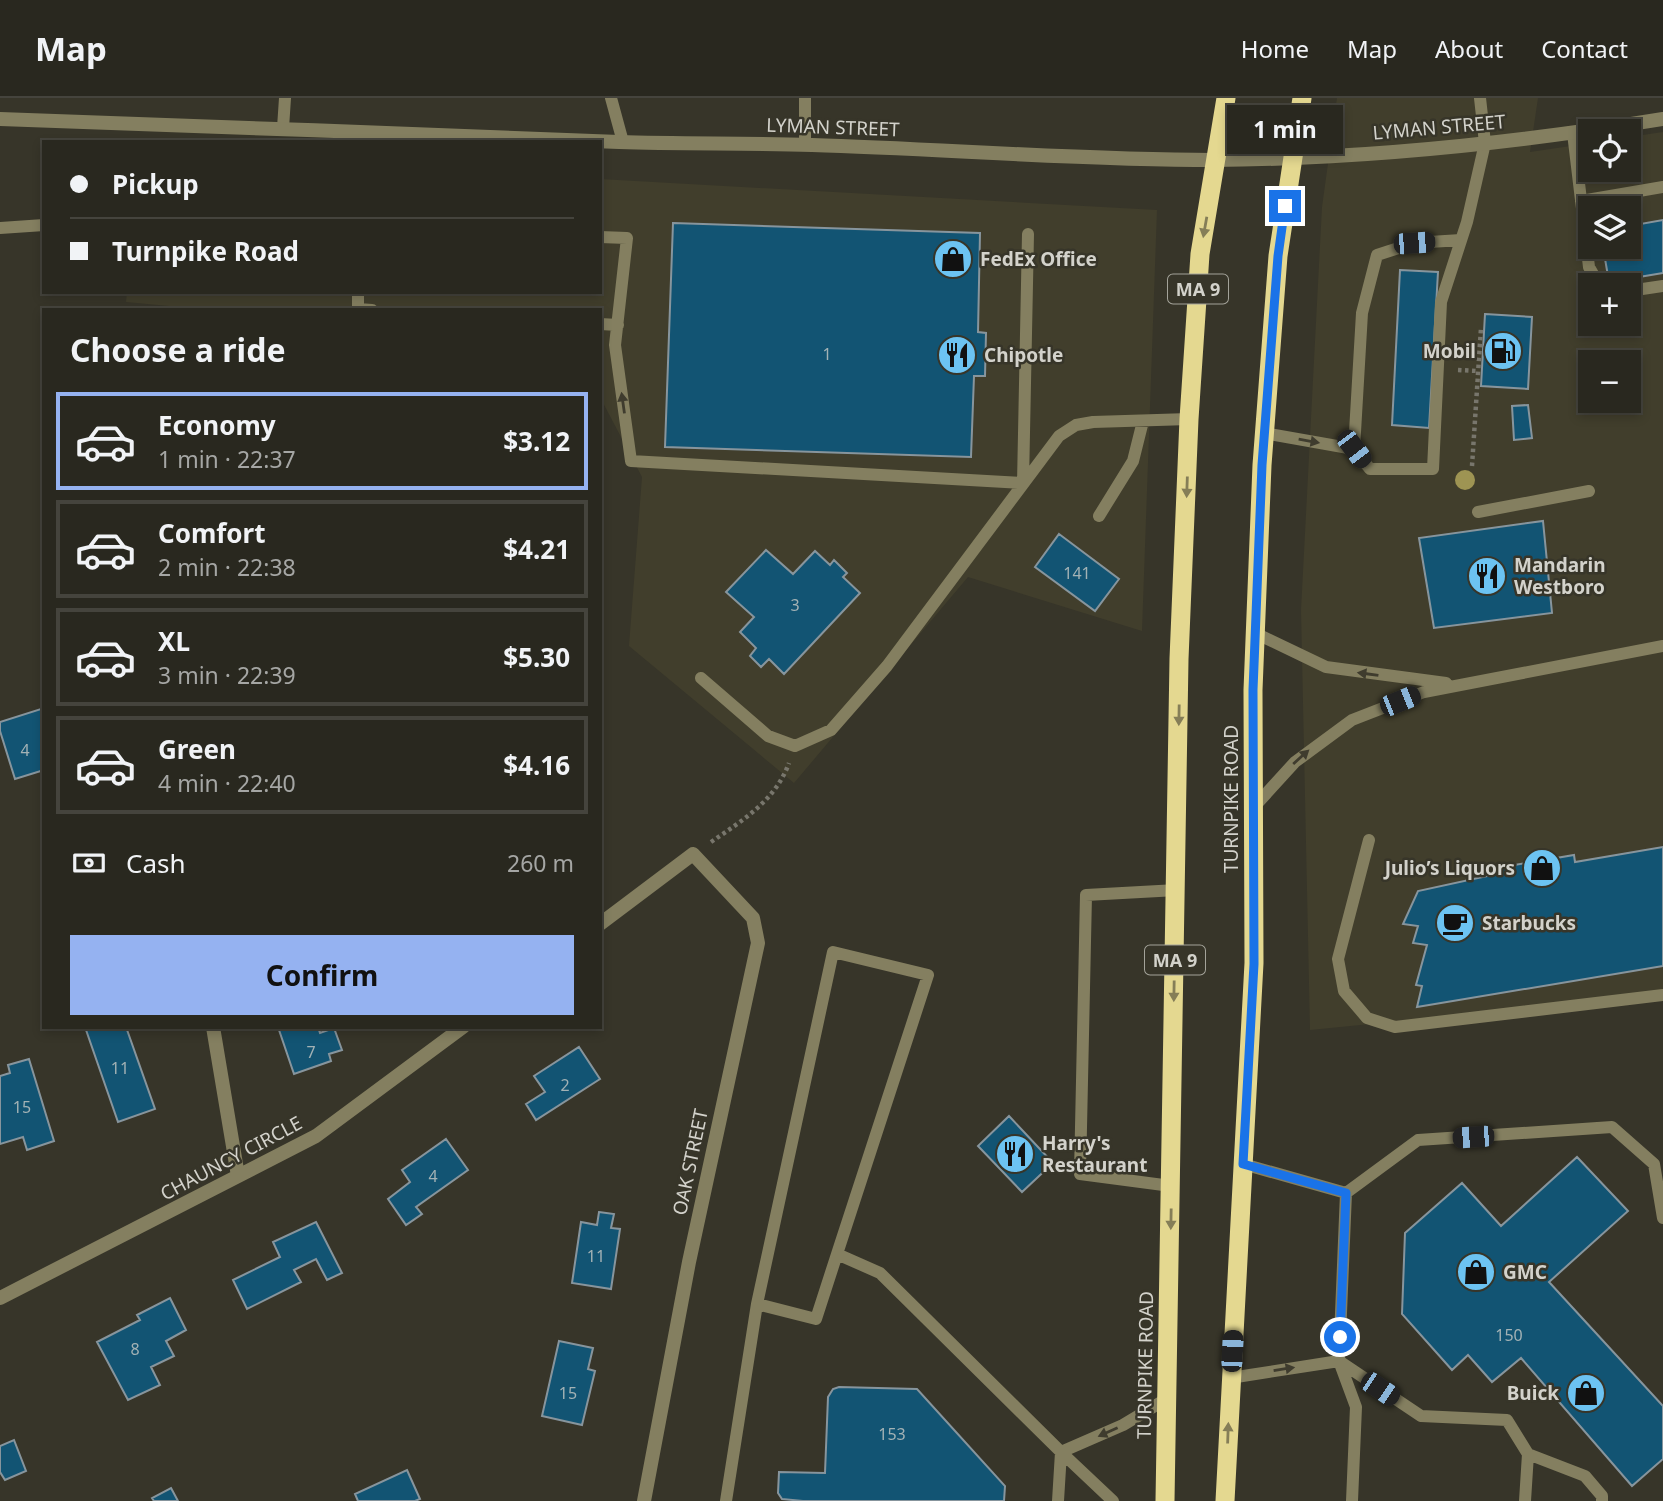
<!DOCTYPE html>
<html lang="en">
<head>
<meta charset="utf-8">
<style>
  :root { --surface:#29281f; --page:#313028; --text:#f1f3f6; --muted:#a5a6a4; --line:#45443d; --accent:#95b2f1 }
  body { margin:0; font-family:"Noto Sans",sans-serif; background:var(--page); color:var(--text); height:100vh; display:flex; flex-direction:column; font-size:26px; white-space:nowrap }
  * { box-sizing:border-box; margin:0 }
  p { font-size:23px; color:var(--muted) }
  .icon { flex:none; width:38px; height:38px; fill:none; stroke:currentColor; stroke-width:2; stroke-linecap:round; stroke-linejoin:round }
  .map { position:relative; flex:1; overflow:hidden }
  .drawer { position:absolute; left:42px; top:210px; width:560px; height:721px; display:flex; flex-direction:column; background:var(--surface); border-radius:0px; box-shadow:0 4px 10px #0003,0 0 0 2px var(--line) }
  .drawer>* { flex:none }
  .top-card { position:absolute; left:42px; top:42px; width:560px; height:154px; border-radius:0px; box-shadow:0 4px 10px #0003,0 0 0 2px var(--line); display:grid; align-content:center; height:154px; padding:0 28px; background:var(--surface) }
  .controls { position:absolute; left:1578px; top:21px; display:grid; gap:14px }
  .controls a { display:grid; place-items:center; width:63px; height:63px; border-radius:0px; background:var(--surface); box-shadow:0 4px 10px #0003,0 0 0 2px var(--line); font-size:35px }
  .end { position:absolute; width:32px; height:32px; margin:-16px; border:9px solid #1a73e8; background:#fff; box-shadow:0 0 0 4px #fff }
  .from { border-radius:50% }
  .bubble { position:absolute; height:49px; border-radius:0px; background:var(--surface); box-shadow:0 4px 10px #0003,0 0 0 2px var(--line); font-size:23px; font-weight:700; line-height:49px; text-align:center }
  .car { position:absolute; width:21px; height:42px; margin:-21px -10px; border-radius:9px; box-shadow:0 0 5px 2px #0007; background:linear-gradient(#222 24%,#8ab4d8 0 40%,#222 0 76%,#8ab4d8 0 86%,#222 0) }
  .top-card b { display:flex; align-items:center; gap:24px; height:66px; font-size:26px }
  .top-card b+b { border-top:2px solid var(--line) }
  .top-card i { width:18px; height:18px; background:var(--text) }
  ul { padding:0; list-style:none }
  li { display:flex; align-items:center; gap:21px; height:98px; margin:0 14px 10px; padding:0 14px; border:4px solid var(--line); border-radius:0px }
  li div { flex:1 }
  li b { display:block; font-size:26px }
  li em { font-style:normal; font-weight:700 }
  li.active { border-color:var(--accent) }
  li>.icon { width:63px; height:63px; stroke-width:1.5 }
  h2 { padding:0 28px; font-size:32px; line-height:84px }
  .pay { display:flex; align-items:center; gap:18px; height:77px; padding:0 28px; font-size:26px }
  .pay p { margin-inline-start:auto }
  .button { display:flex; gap:14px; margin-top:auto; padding:14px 28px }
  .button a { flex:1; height:80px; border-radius:0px; background:var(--accent); color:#111; font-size:28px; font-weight:700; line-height:80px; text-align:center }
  header { display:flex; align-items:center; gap:42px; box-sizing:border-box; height:98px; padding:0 35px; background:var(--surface); border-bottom:2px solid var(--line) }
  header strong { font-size:33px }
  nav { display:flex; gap:38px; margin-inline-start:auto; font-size:24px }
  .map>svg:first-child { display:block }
  .built { fill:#413e2c; fill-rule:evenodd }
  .building { fill:#125473; stroke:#87959d; stroke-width:2 }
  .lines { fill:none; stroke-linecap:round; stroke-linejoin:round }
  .path { stroke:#78766c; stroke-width:4.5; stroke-dasharray:3.5 3.5; stroke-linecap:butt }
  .service { stroke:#847f60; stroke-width:12 }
  .minor { stroke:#847f60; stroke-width:14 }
  .tertiary { stroke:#847f60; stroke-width:14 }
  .trunk { stroke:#e4d890; stroke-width:19 }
  .tree { fill:#9e9453 }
  .oneway { fill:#857e57 }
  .oneway2 { fill:#3f3c2e }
  .route { stroke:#1a73e8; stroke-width:9 }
  .labels { text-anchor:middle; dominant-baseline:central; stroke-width:5; stroke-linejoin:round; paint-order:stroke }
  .number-label { font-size:16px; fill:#a3b2b5 }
  .shield { fill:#373529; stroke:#a4a39a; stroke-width:2 }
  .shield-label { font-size:18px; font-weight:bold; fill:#d3d2cb }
  .street-label { font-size:19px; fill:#d3d2cb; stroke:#373529 }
  .poi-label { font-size:19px; font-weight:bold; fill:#d3d2cb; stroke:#373529; text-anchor:start }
</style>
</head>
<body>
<header>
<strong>Map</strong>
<nav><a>Home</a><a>Map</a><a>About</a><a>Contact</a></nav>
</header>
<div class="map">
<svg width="1663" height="1403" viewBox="0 0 1663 1403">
  <rect width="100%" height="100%" fill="#373529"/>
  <!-- built -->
  <path class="built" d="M1337 0H1538L1530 54 1591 45V72H1629V39L1663 34V897L1310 932 1301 512 1322 109ZM1591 110H1629V149H1591ZM1591 187H1629V226H1591ZM1591 264H1629V303H1591Z
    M600 81 1157 112 1142 533 968 479 794 685 629 548 642 379 600 299V212H212L126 204 127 194H600Z"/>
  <!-- building -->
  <path class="building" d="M1663 122V175L1609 184 1603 149H1629V128Z
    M673 125 980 135 978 234 986 235 985 278H974L971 359 665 349Z
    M1400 172 1438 174 1429 330 1392 327Z
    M1485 216 1532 219 1528 291 1481 288Z
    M1528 307 1532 340 1514 342 1512 308Z
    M1543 423 1552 515 1434 530 1419 440Z
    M1059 436 1119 481 1095 513 1035 469Z
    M766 452 793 476 815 453 830 467 834 462 847 475 843 479 860 495 784 576 769 561 761 569 750 558 756 550 740 534 754 519 726 494Z
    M44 610V672L15 681 0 633V624Z
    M1663 749V868L1417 909 1422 888 1416 887 1427 847 1413 845 1418 828 1403 826 1418 793 1492 777 1491 771 1574 757 1575 764Z
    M85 929H126L155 1011 118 1024Z
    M278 929H318L320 935 334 930 342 952 329 956 331 963 294 976Z
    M579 949 600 981 536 1022 526 1006 545 994 534 978Z
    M29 961 54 1043 27 1052 23 1039 0 1046V978L10 975 8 967Z
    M1009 1018 1053 1065 1022 1094 978 1048Z
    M446 1041 468 1072 416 1109 422 1116 406 1127 388 1101 410 1084 402 1072Z
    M1577 1059 1628 1113 1549 1184 1663 1308V1361L1632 1388 1521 1260 1492 1284 1468 1257 1452 1272 1402 1216 1405 1135 1462 1085 1501 1128Z
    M599 1114 614 1116 611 1130 620 1131 611 1191 572 1185 581 1124 597 1127Z
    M316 1124 342 1175 327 1182 316 1161 294 1172 301 1184 247 1211 233 1182 280 1159 273 1144Z
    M170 1200 186 1232 166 1243 174 1258 151 1269 160 1287 128 1302 97 1244 140 1222 137 1217Z
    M559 1243 593 1250 588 1271 595 1273 582 1327 542 1318Z
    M839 1289 917 1291 1005 1388 1004 1403H803L782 1401 778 1395 779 1374 825 1375 828 1299 833 1291Z
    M14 1342 26 1373 5 1382 0 1374V1348Z
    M407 1372 420 1401 415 1403H358L355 1396Z
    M171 1390 178 1403H154L152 1400Z"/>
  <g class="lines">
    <!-- path -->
    <path class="path" d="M1458 272 1478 273
      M1472 368 1481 230
      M711 744C743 722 775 703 789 665"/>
    <!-- service -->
    <path class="service" d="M611 0 623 44
      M283 30 285 0
      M1573 35 1589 169 1599 187
      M805 46V0
      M1581 103 1663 89
      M0 130 44 127
      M600 139 627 140 615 247 631 363 1023 385 1028 136
      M1461 142 1414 145 1377 157 1362 215 1354 351 1370 371H1433L1441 204 1467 124 1485 45 1480 0
      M1629 193 1663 188
      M358 194V211L372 212
      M600 226 618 227
      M1264 335 1354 351
      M1478 414 1589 393
      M1099 418 1133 363 1143 323
      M1257 536 1326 569 1446 585
      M701 580 768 638 795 648 831 632 887 568 1059 338 1076 327 1093 324 1189 321
      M1254 709 1295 664 1352 622 1424 594 1663 548
      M1369 742 1338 861 1344 893 1367 920 1395 929 1663 897
      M1243 1066 1346 1095
      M1171 1088 1080 1076 1086 797 1177 792
      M1346 1095 1418 1042 1612 1029 1654 1066 1663 1120
      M1346 1095 1339 1263 1356 1309 1352 1403
      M757 1206 816 1221 837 1156
      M1230 1280 1339 1263 1421 1318 1507 1322 1528 1356 1525 1403
      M1528 1356 1585 1378 1602 1398V1403
      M726 1403 757 1206 833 854 928 877 837 1156 880 1175 1061 1354 1058 1403
      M1113 1403 1061 1354 1123 1327 1168 1300"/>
    <!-- minor -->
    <path class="minor" d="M600 826 693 756 753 820 758 845 689 1164 644 1403
      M213 929 238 1078
      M0 1200 316 1038 463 929"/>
    <!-- tertiary -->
    <path class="tertiary" d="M0 21C206 27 413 37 619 44 683 46 747 45 812 47 945 51 1079 62 1213 62 1362 61 1516 45 1663 21"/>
    <!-- trunk -->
    <path class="trunk" d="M1165 1403 1179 561 1189 321 1200 156 1226 0
      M1225 1403 1254 865 1253 592 1262 367 1278 158 1302 0"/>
  </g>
  <!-- trees -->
  <circle class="tree" cx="1465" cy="382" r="10"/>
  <!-- one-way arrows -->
  <defs><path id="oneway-solid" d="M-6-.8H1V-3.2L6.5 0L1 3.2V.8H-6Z" transform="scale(1.75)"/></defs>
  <g class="oneway">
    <use href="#oneway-solid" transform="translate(1205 129) rotate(100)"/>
    <use href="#oneway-solid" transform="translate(1187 389) rotate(92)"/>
    <use href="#oneway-solid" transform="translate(1179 617) rotate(91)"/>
    <use href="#oneway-solid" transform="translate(1174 893) rotate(91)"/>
    <use href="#oneway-solid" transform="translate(1171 1121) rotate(91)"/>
    <use href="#oneway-solid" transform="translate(1228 1335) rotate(-88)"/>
  </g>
  <g class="oneway2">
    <use href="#oneway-solid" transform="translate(623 305) rotate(-98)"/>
    <use href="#oneway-solid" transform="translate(1309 343) rotate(10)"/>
    <use href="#oneway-solid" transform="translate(1368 576) rotate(-172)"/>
    <use href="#oneway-solid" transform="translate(1301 659) rotate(-42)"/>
    <use href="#oneway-solid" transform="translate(1284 1271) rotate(-9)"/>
    <use href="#oneway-solid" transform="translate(1108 1334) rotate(156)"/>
  </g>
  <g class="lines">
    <!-- route -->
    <path class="route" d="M1285 108 1278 158 1262 367 1253 592 1254 866 1243 1066 1346 1095 1340 1239"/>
  </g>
  <!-- icons -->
  <defs>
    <symbol id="shop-disc" viewBox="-11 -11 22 22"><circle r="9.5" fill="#6cc3f2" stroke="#373529"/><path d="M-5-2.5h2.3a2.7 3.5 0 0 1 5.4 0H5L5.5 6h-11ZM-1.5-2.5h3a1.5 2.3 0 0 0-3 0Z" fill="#111"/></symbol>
    <symbol id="fuel-disc" viewBox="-11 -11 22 22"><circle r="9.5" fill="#6cc3f2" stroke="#373529"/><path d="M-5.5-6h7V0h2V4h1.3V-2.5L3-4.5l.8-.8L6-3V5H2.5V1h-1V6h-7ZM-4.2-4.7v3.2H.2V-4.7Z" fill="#111"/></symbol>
    <symbol id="restaurant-disc" viewBox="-11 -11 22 22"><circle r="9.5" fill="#6cc3f2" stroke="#373529"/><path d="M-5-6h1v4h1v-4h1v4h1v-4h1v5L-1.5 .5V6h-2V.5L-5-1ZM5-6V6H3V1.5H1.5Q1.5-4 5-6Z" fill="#111"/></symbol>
    <symbol id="cafe-disc" viewBox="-11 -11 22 22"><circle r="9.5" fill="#6cc3f2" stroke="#373529"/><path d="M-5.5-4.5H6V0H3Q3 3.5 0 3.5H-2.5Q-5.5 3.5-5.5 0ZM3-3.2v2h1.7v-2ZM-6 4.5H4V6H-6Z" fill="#111"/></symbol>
  </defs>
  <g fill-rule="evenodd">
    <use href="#shop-disc" x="931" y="139" width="44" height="44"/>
    <use href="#fuel-disc" x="1481" y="231" width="44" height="44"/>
    <use href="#restaurant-disc" x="935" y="235" width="44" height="44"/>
    <use href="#restaurant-disc" x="1465" y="456" width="44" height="44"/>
    <use href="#shop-disc" x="1520" y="748" width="44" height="44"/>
    <use href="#cafe-disc" x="1433" y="803" width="44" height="44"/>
    <use href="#restaurant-disc" x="993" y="1034" width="44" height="44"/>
    <use href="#shop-disc" x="1454" y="1152" width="44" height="44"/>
    <use href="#shop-disc" x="1564" y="1273" width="44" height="44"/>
  </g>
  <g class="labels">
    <!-- number labels -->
    <g class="number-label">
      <text x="827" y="256">1</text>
      <text x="1077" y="475">141</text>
      <text x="795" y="507">3</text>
      <text x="25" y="652">4</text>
      <text x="311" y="954">7</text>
      <text x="120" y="970">11</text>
      <text x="565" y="987">2</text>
      <text x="22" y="1009">15</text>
      <text x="433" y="1078">4</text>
      <text x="596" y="1158">11</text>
      <text x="1509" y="1237">150</text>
      <text x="135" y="1251">8</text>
      <text x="568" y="1295">15</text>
      <text x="892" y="1336">153</text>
    </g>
    <!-- shield labels -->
    <g class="shield">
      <rect x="1168" y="176.5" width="60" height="29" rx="5"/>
      <rect x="1145" y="847.5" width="60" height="29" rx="5"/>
    </g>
    <g class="shield-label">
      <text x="1198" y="191">MA 9</text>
      <text x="1175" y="862">MA 9</text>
    </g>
    <!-- street labels -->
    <g class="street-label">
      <text transform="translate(833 29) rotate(2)">LYMAN STREET</text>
      <text transform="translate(1439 29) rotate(-5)">LYMAN STREET</text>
      <text transform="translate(1231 701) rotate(-90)">TURNPIKE ROAD</text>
      <text transform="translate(231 1060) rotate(-28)">CHAUNCY CIRCLE</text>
      <text transform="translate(690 1064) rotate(-78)">OAK STREET</text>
      <text transform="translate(1145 1267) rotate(-89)">TURNPIKE ROAD</text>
    </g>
    <!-- poi labels -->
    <g class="poi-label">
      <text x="980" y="161">FedEx Office</text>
      <text x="1476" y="253" text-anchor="end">Mobil</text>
      <text x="984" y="257">Chipotle</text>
      <text x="1514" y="467">Mandarin<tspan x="1514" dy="22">Westboro</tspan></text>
      <text x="1515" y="770" text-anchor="end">Julio’s Liquors</text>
      <text x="1482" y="825">Starbucks</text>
      <text x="1042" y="1045">Harry's<tspan x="1042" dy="22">Restaurant</tspan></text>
      <text x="1503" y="1174">GMC</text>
      <text x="1559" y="1295" text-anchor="end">Buick</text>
    </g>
  </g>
</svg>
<div class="controls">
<a><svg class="icon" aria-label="locate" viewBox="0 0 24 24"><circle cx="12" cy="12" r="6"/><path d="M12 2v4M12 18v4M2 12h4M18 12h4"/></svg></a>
<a><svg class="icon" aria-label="layers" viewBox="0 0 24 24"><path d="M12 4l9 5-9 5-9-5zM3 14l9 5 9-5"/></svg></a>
<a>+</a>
<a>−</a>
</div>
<i class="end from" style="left:1340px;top:1239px"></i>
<i class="end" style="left:1285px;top:108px"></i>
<div class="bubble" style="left:1227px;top:7px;width:116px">1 min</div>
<i class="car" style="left:1414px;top:145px;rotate:86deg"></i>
<i class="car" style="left:1354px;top:351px;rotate:143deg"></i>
<i class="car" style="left:1400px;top:603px;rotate:68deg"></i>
<i class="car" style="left:1473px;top:1039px;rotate:266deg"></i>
<i class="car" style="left:1232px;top:1253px;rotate:3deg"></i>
<i class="car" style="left:1380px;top:1291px;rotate:124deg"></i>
<div class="top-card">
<b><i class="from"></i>Pickup</b>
<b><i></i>Turnpike Road</b>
</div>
<section class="drawer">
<h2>Choose a ride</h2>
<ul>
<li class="active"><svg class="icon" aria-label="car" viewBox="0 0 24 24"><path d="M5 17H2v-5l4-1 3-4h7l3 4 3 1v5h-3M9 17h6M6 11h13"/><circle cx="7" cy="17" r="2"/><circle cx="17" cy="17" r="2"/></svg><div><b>Economy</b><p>1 min · 22:37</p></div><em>$3.12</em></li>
<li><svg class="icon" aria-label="car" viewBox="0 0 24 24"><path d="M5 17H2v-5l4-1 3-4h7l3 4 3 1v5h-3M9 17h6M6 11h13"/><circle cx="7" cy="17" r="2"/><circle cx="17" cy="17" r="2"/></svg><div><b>Comfort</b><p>2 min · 22:38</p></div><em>$4.21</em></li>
<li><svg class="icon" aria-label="car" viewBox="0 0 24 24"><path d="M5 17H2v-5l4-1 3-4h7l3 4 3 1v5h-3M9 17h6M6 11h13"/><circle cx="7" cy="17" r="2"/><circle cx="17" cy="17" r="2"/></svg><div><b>XL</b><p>3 min · 22:39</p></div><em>$5.30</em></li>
<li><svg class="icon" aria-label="car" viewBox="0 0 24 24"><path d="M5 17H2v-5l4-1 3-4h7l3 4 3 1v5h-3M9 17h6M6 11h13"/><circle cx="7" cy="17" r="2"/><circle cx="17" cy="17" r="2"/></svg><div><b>Green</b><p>4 min · 22:40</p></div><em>$4.16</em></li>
</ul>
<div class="pay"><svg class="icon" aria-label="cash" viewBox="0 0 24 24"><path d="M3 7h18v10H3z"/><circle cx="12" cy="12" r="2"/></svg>Cash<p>260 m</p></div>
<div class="button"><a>Confirm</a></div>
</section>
</div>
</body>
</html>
